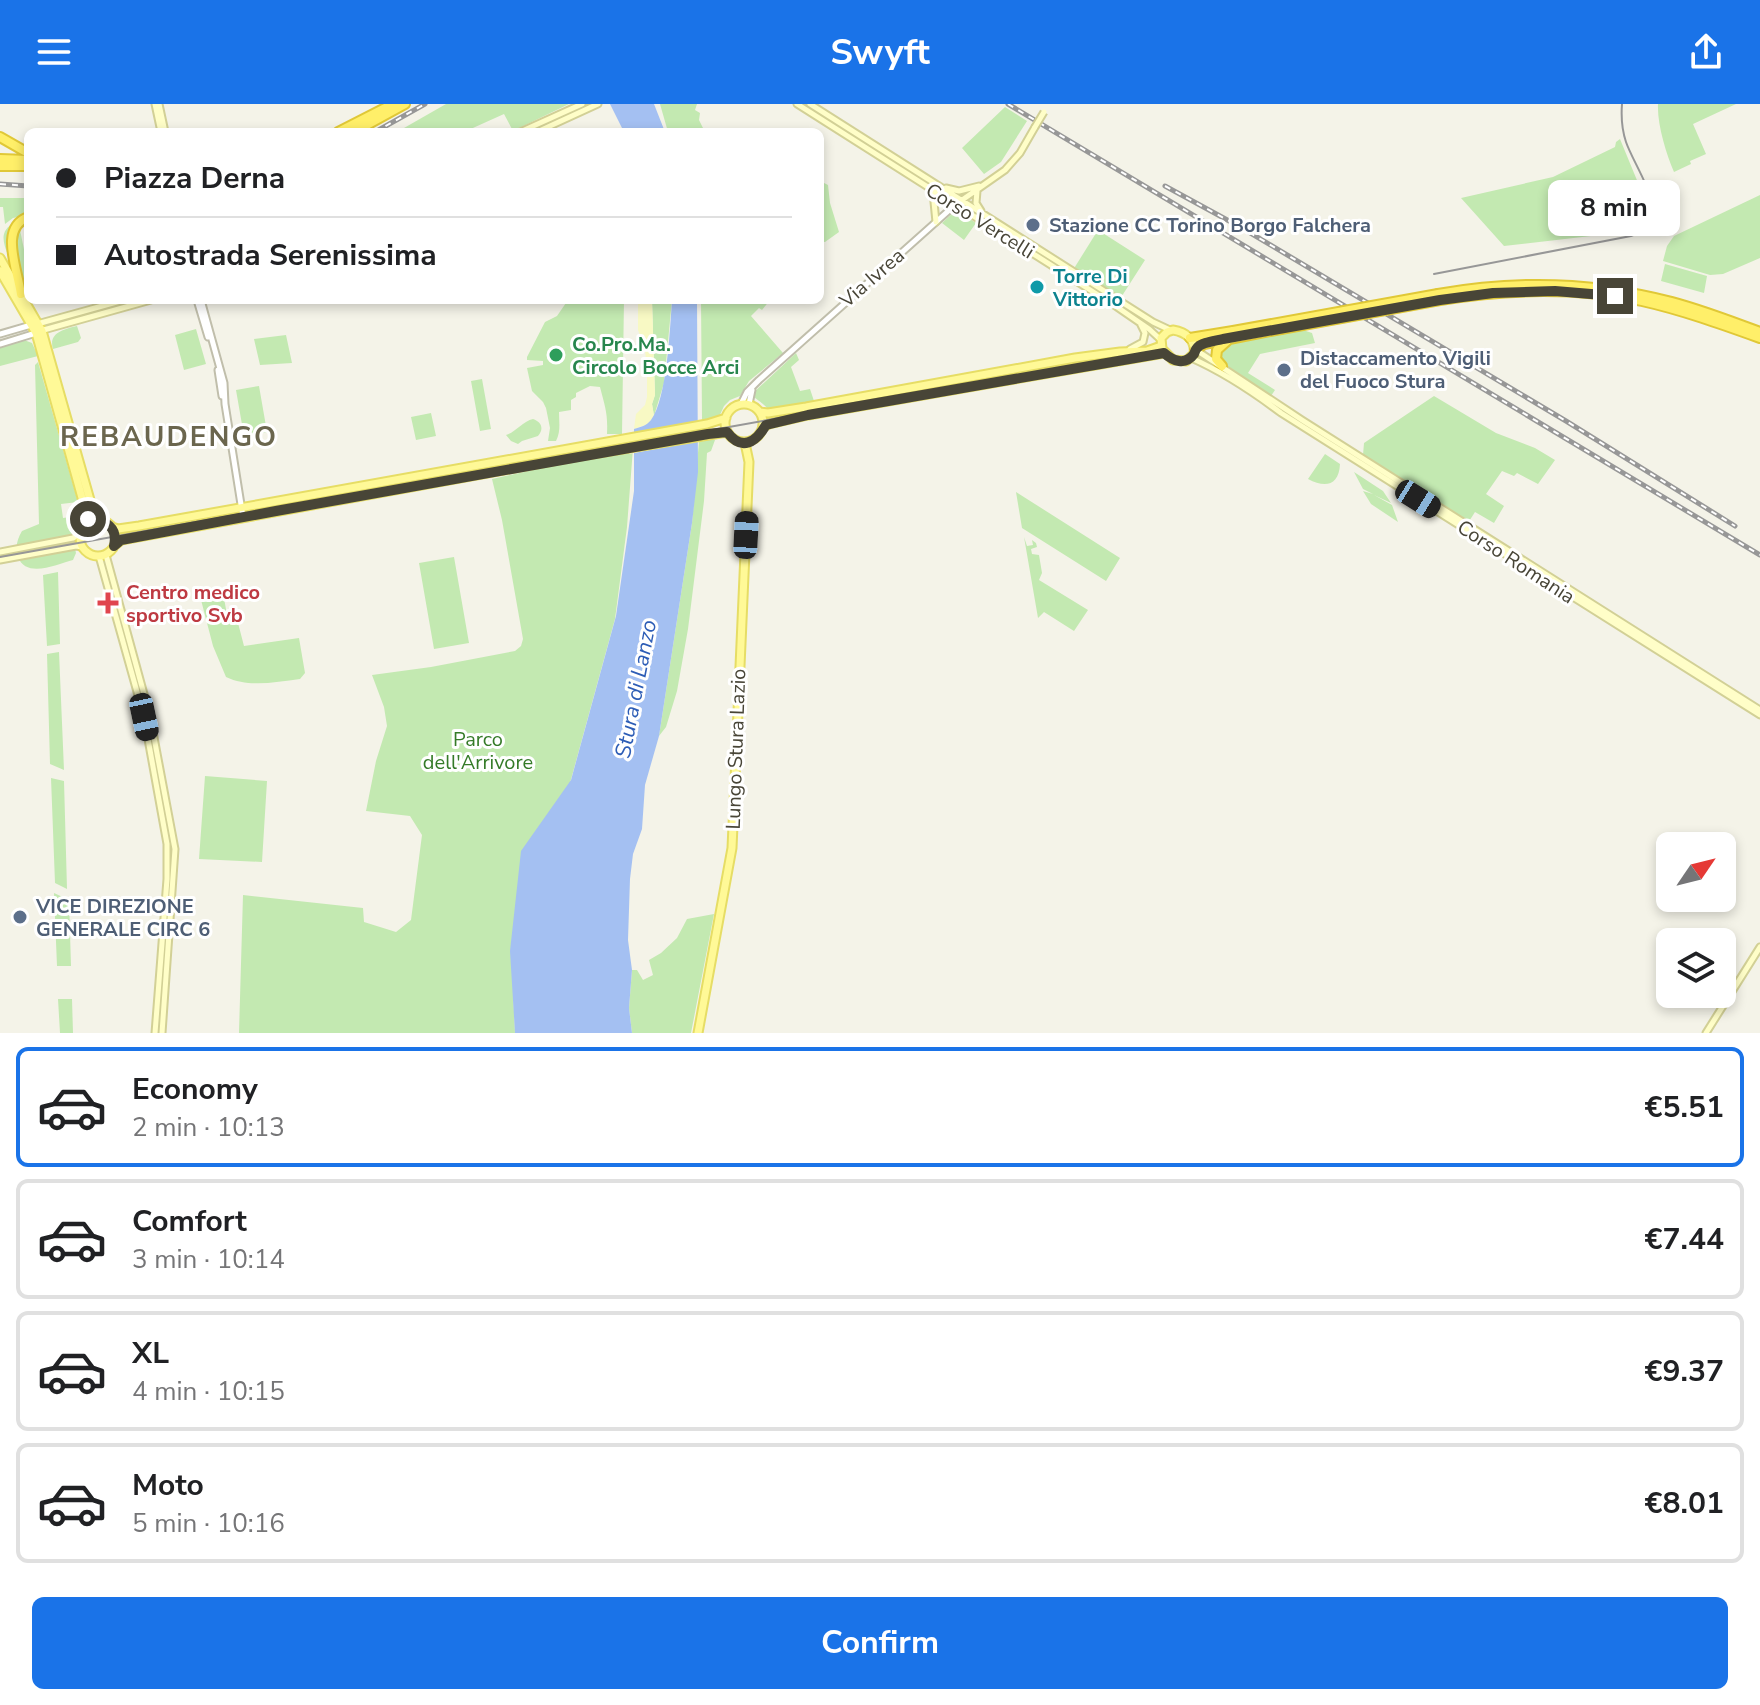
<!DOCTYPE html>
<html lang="en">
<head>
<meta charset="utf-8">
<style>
  :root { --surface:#fff; --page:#f6f6f6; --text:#202124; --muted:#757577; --line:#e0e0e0; --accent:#1a73e8 }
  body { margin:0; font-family:"Nunito Sans",sans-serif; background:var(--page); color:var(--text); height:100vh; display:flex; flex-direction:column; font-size:30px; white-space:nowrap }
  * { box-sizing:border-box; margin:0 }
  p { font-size:26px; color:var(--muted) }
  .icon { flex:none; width:44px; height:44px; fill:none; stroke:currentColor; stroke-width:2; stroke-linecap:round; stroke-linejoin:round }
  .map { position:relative; height:929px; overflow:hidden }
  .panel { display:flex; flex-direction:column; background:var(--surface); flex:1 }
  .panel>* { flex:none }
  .guide { position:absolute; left:24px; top:24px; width:800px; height:176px; border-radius:12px; box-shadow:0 4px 12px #0003; display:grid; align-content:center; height:176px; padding:0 32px; background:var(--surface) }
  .needle { width:52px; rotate:55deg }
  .buttons { position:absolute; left:1656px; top:728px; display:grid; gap:16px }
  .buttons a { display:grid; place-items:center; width:80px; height:80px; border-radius:12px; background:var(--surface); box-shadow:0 4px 12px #0003; font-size:40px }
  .end { position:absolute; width:36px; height:36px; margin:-18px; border:10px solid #484537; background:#fff; box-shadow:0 0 0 4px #fff }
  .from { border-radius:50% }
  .bubble { position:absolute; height:56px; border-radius:12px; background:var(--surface); box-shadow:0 4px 12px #0003; font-size:26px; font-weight:700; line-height:56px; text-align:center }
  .car { position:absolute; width:24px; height:48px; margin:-24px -12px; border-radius:10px; box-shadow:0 0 6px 2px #0007; background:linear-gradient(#222 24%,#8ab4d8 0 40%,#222 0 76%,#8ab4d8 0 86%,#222 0) }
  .guide b { display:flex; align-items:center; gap:28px; height:76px; font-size:30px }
  .guide b+b { border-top:2px solid var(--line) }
  .guide i { width:20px; height:20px; background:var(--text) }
  ul { padding:14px 0 0; list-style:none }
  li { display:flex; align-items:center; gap:24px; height:120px; margin:0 16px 12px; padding:0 16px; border:4px solid var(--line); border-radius:12px }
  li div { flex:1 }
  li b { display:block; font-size:30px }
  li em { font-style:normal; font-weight:700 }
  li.active { border-color:var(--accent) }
  li>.icon { width:72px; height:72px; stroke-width:1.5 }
  .primary-button { display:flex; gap:16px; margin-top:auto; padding:16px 32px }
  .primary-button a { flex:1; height:92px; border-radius:12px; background:var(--accent); color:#fff; font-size:32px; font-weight:700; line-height:92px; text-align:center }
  header { display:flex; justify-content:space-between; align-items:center; height:104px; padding:0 32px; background:var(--accent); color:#fff; font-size:36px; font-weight:700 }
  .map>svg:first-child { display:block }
  .green { fill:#c3e9b1 }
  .sand { fill:#f8f9c4 }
  .water { fill:#a4c0f2 }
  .pier { fill:#f4f3e8 }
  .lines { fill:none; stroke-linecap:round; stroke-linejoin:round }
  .tertiary-casing { stroke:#c0beab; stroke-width:9 }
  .secondary-casing { stroke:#d2d096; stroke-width:9 }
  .primary-casing { stroke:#e6dd65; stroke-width:11 }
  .motorway-casing { stroke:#e0c837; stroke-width:12 }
  .tertiary { stroke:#fff; stroke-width:5 }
  .secondary { stroke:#fffec8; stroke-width:5 }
  .primary { stroke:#fff997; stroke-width:7 }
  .motorway { stroke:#ffef69; stroke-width:8 }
  .tram { stroke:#979797; stroke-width:2 }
  .rail-casing { stroke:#979797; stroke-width:5 }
  .rail { stroke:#fff; stroke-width:2; stroke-dasharray:6; stroke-linecap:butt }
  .secondary-bridge-casing { stroke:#d2d096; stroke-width:9; stroke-linecap:butt }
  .motorway-bridge-casing { stroke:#e0c837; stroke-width:12; stroke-linecap:butt }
  .secondary-bridge { stroke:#fffec8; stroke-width:5 }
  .motorway-bridge { stroke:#ffef69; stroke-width:8 }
  .route { stroke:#484537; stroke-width:10 }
  .service-dot { fill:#5c6f8a; stroke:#fff; stroke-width:3 }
  .culture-dot { fill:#0f9aa8; stroke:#fff; stroke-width:3 }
  .leisure-dot { fill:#2e9e5b; stroke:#fff; stroke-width:3 }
  .health-dot { fill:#e0444e; stroke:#fff; stroke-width:3 }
  .labels { text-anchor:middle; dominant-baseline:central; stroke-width:6; stroke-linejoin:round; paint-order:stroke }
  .street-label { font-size:20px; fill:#484537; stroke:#fff }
  .service-label { font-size:20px; font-weight:bold; fill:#4e5e75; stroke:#fff; text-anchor:start }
  .culture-label { font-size:20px; font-weight:bold; fill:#0d838f; stroke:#fff; text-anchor:start }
  .leisure-label { font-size:20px; font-weight:bold; fill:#27864d; stroke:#fff; text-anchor:start }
  .health-label { font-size:20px; font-weight:bold; fill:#be3a42; stroke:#fff; text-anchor:start }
  .park-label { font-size:20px; fill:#357b28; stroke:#fff }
  .water-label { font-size:22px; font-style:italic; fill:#2d5db6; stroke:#fff }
  .district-label { font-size:28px; font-weight:bold; letter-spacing:2px; fill:#6b664e; stroke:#fff }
</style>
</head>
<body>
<header><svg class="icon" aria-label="menu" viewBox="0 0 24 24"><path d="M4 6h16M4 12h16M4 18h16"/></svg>Swyft<svg class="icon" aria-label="share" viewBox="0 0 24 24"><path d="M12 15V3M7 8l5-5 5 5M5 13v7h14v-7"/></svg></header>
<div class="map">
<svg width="1760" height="929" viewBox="0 0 1760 929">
  <rect width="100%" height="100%" fill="#f4f3e8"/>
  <!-- green -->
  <path class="green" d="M446 0H569L513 27 504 10 464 28H397Z
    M660 0H697L695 6 700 9 699 16 705 28H668Z
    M1658 0H1736L1693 20 1706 50 1690 57 1691 60 1674 68C1666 49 1657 20 1658 0Z
    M1005 3 1027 17 1001 58 984 70 962 44Z
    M1620 35 1648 103 1644 118 1634 127 1504 142 1461 94 1553 73 1615 43 1616 38Z
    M820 77 828 81 830 99 839 128 825 138H820Z
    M1760 91V154L1723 170 1710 171 1663 157 1667 142 1674 132Z
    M0 94H28V111L13 114 5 120 3 103H0Z
    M956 106 976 119 964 136 942 119Z
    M18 116 28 165V191C22 177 0 144 4 130 6 123 12 120 18 116Z
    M1098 126 1145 156 1120 195 1073 166Z
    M1665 160 1707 172 1704 189 1661 177Z
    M568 196H624L622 330H607C608 309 605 303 600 283L590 282 576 289V293L571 296V306L559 308C559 318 561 327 556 337H548L550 324 546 304 543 298 532 287 527 264 543 261V257L527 256V253L545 218 557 212Z
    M652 196H672L664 279 654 312 652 300 655 291Z
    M701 196H770L762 206 759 204 751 212 783 249 749 277 740 292 730 296 724 302 719 313 702 316Z
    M77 222 81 234 78 238 53 245C48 229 64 225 77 222Z
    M196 225 206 260 184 266 175 231Z
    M1303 226 1312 229 1315 239 1260 250 1248 269 1275 286 1271 292 1223 259 1219 252 1220 246 1227 238Z
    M286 231 292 259 260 261 254 235Z
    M24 236 32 239 38 252 0 262V243Z
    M796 249 799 256 791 263 800 287 810 285 814 297 769 307C765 299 755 296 752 290Z
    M38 258 78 398 61 400 63 414 78 412 79 418 72 432 76 449 73 456C58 460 26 475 18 453 15 444 17 435 22 427L39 420 35 261Z
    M482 275 491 325 480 327 471 277Z
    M259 282 267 328 244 332 236 286Z
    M1434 292 1496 329 1535 344 1555 356 1538 380 1517 369 1514 372 1502 367 1486 390 1504 402 1494 419 1475 408 1468 419 1363 351 1364 339Z
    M431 309 436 332 416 336 411 313Z
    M533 315C542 318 544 325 538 332L522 337 518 340 511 337 506 331C516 328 523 317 533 315Z
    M708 335 715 336 711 347 707 349 704 397 688 525 677 587 666 623 659 632 692 419 699 337Z
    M633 344 627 423 615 515 513 887 515 929H239L243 791 363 804 364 818 396 828 411 816 422 731 410 712 366 707 376 657 387 622 384 603 372 571 431 563 515 547 521 542 523 535 502 416 492 375Z
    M1325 350 1340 360C1339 382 1325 384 1308 375Z
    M1354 368 1383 387 1391 399 1374 391 1392 401 1398 418 1371 400 1363 387 1373 390 1363 385Z
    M1016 388 1120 454 1106 477 1022 424Z
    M1024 433 1027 442 1033 441 1032 436 1036 439 1037 443 1031 445 1032 450 1039 451 1042 469 1039 476 1088 506 1074 527 1044 508 1038 514Z
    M454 453 469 539 434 545 419 459Z
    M58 468 60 540 47 542 43 471Z
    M223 489 228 516 238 519 244 542 299 534 305 569 300 575C275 578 249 584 226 573L213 542 200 492Z
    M59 548 64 666 50 660 47 550Z
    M205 672 267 677 262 758 199 755Z
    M51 674 64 677 67 785 55 779Z
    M54 789 69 796 71 862H57Z
    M714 810 691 929H632L629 904 632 866H637L643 876 653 871 649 856 661 849 677 834 687 815Z
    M58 895H72L73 929H60Z"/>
  <!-- sand -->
  <path class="sand" d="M638 196H652L655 291 652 300 654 312 648 320 634 325 636 310 645 301 647 293V265L645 246 638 226Z"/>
  <!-- water -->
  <path class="water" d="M610 0H654L665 28H624Z
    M672 196H697L698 368 692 419 659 632 645 681 642 725 633 750 630 775 628 836 632 866 629 904 632 929H515L510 847 521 747 571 676 616 512 634 387V325C641 323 646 322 651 316 667 295 670 224 672 196Z"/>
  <!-- pier -->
  <path class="pier" d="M703 317V336L629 350 630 330Z"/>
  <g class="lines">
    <defs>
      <path id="tertiary" d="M197 196 208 233
        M201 196 224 279 225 300 243 413
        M0 230 31 221
        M0 240 36 229
        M218 266 222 292
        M741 300 747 288 759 276 955 101
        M749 300 752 286"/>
      <path id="secondary" d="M155 0 161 28
        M159 0 165 28
        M797 0 1117 203 1149 225 1161 236
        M810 0 1153 218 1170 226
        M520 28 582 0
        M537 28 598 0
        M946 84 959 87 979 82
        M977 87 976 99 981 107
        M933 88 936 118
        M955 101 1005 66 1020 49 1035 23
        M37 220 124 196
        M40 227 151 196
        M1130 245 1143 238 1145 229 1141 221
        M1196 246 1302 316 1760 606
        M1191 254C1223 268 1253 288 1281 309L1760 611
        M0 448 73 434 80 430
        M106 451 150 612 175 745 162 929
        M99 452 144 613 167 740V775L155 929
        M0 456 76 442 82 443
        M1706 929 1760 843"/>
      <path id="primary" d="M0 154 42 227 96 417
        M0 167 36 229 89 419
        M1173 226C1186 228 1196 236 1194 250L1186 257 1173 256 1162 245 1161 234 1167 228Z
        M725 319a19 19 0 1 1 38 0a19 19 0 1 1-38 0Z
        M760 308 768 309 806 303 1075 254 1120 248 1147 247 1161 242
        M763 323 769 320 808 311 1164 249
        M80 434a18 18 0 1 1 36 0a18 18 0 1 1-36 0Z
        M112 423 118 425 139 422 707 320 726 314
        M114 442 121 436 580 352 727 328
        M698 929 732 744 749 358 745 339"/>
      <path id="motorway" d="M338 28 393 0
        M354 28 405 0
        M0 33 28 49
        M0 55 28 56
        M0 62H28
        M21 190C16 160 0 124 28 113
        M1438 190C1516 176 1595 178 1672 198 1702 206 1731 217 1760 228
        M1440 196C1507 185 1576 183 1642 197 1682 206 1721 220 1760 234
        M1190 234 1233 227
        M1195 246 1204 240 1214 238 1281 225
        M1222 262 1216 255 1217 246 1227 237"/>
    </defs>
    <!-- tertiary casing -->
    <use href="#tertiary" class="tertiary-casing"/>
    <!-- secondary casing -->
    <use href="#secondary" class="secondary-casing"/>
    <!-- primary casing -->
    <use href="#primary" class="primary-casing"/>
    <!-- motorway casing -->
    <use href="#motorway" class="motorway-casing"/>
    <!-- tertiary -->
    <use href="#tertiary" class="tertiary"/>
    <!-- secondary -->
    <use href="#secondary" class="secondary"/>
    <!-- primary -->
    <use href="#primary" class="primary"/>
    <!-- motorway -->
    <use href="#motorway" class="motorway"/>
    <!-- tram -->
    <path class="tram" d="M1434 170 1631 132C1676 116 1636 67 1626 38 1622 26 1621 13 1622 0
      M0 453 1110 255"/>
    <defs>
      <path id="rail" d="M1008 0 1760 451
        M375 28 425 0
        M0 80 28 82
        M1165 82 1242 124 1566 317 1735 422"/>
    </defs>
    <!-- rail casing -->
    <use href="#rail" class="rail-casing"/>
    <!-- rail -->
    <use href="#rail" class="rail"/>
    <defs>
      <path id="secondary-bridge" d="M1035 23 1044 8"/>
      <path id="motorway-bridge" d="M1281 225 1440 196
        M1233 227 1438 190"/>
    </defs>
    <!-- secondary-bridge casing -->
    <use href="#secondary-bridge" class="secondary-bridge-casing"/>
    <!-- motorway-bridge casing -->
    <use href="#motorway-bridge" class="motorway-bridge-casing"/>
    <!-- secondary-bridge -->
    <use href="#secondary-bridge" class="secondary-bridge"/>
    <!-- motorway-bridge -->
    <use href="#motorway-bridge" class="motorway-bridge"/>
  </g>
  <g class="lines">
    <!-- route -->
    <path class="route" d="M88 415 89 419C106 414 118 424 114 442L121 436 276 407 708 330 727 328C742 348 756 338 766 321L808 311 1164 249C1173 257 1185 262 1194 250 1195 248 1195 246 1197 244 1202 238 1216 237 1223 235L1440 196 1493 189 1555 187 1615 192"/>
  </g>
  <!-- markers -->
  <g class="service-dot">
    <circle cx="1033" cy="121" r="8"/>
    <circle cx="1284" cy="266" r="8"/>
    <circle cx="20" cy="813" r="8"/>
  </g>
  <circle class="culture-dot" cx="1037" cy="183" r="8"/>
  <circle class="leisure-dot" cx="556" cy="251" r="8"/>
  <path class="health-dot" d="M104 487h8v8h8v8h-8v8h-8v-8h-8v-8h8z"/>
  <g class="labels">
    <!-- street labels -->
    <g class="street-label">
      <text transform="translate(980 117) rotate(32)">Corso Vercelli</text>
      <text transform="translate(872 174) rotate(-41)">Via Ivrea</text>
      <text transform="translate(1516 458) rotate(33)">Corso Romania</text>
      <text transform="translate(736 645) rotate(-88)">Lungo Stura Lazio</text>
    </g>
    <!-- service labels -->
    <g class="service-label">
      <text x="1049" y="121">Stazione CC Torino Borgo Falchera</text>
      <text x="1300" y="254">Distaccamento Vigili<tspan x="1300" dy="23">del Fuoco Stura</tspan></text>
      <text x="36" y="802">VICE DIREZIONE<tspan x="36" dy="23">GENERALE CIRC 6</tspan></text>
    </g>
    <!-- culture labels -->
    <g class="culture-label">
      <text x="1053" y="172">Torre Di<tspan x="1053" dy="23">Vittorio</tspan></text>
    </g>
    <!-- leisure labels -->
    <g class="leisure-label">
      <text x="572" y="240">Co.Pro.Ma.<tspan x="572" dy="23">Circolo Bocce Arci</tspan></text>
    </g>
    <!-- health labels -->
    <g class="health-label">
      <text x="126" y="488">Centro medico<tspan x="126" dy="23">sportivo Svb</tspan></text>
    </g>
    <!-- park labels -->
    <g class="park-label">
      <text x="478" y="635">Parco<tspan x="478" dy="23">dell'Arrivore</tspan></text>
    </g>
    <!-- water labels -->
    <g class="water-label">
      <text transform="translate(636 585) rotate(-79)">Stura di Lanzo</text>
    </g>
    <!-- district labels -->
    <g class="district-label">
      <text x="169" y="333">REBAUDENGO</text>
    </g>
  </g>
</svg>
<div class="buttons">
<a><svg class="needle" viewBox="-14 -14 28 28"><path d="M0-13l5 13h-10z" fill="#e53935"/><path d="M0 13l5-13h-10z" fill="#757577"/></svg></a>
<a><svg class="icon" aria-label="layers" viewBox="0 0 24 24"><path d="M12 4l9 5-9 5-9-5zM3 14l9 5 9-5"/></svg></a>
</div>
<i class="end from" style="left:88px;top:415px"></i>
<i class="end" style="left:1615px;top:192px"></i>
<div class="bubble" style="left:1548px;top:76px;width:132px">8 min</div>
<i class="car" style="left:1418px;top:395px;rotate:122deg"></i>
<i class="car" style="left:746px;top:431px;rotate:3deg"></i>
<i class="car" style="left:144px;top:613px;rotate:168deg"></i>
<div class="guide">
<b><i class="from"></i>Piazza Derna</b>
<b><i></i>Autostrada Serenissima</b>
</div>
</div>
<section class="panel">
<ul>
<li class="active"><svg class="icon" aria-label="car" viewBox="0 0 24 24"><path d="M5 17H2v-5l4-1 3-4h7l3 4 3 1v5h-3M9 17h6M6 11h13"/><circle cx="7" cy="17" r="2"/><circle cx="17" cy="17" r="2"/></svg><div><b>Economy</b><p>2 min · 10:13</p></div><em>€5.51</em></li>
<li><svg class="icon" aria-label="car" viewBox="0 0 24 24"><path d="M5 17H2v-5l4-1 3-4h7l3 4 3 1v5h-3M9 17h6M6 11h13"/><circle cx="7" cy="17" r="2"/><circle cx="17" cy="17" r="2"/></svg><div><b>Comfort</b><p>3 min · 10:14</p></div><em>€7.44</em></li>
<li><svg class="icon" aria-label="car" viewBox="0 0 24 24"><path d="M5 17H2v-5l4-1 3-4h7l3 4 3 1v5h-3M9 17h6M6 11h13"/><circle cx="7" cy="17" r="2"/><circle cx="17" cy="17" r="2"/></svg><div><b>XL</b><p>4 min · 10:15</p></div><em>€9.37</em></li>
<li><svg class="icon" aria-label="car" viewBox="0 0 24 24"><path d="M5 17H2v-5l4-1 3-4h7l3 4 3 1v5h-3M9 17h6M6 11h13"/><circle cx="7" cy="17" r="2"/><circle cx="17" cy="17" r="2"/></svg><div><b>Moto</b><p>5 min · 10:16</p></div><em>€8.01</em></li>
</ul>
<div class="primary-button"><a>Confirm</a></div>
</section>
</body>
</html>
